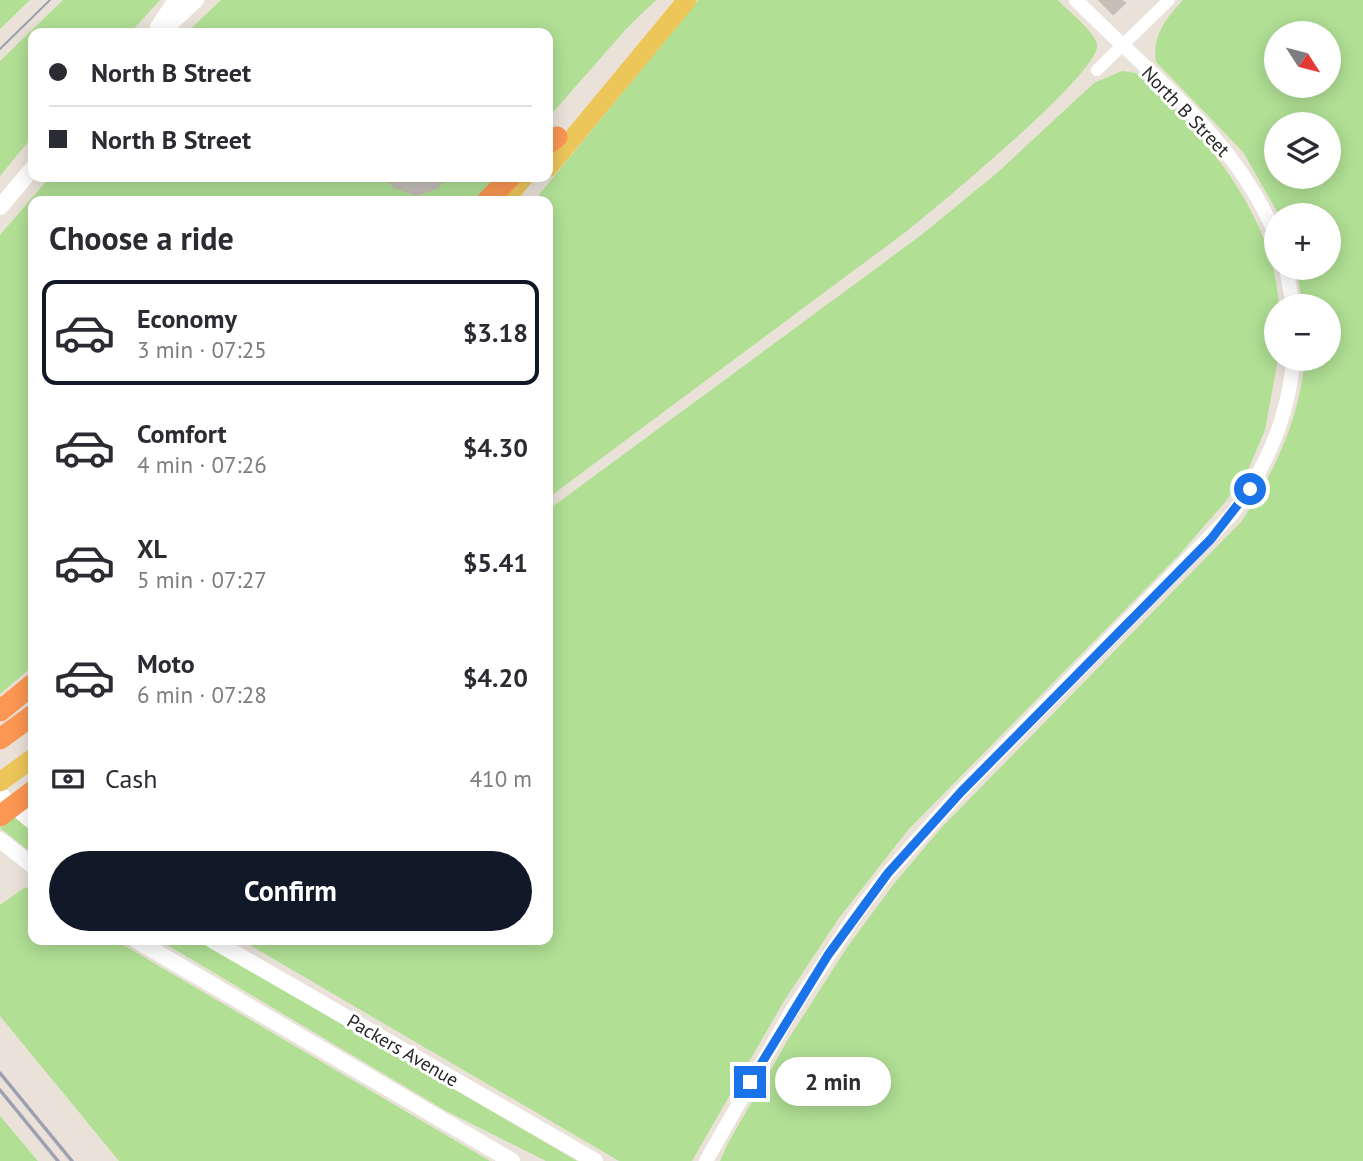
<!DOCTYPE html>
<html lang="en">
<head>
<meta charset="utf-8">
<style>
  :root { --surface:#fff; --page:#f2f2f3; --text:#2b2b33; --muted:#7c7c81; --line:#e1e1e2; --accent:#111827 }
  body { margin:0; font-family:"PT Sans",sans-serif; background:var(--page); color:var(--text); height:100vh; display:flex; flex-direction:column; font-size:26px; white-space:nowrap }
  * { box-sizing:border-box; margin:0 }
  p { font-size:23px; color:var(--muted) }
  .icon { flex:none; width:38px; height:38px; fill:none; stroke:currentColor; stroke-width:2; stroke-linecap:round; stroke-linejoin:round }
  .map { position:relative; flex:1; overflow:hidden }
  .panel { position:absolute; left:28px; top:196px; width:525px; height:749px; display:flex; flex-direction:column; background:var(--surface); border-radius:14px; box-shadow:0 4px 18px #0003 }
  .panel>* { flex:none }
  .hud { position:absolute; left:28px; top:28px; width:525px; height:154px; border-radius:14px; box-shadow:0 4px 18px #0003; display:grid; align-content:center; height:154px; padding:0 21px; background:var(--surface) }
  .needle { width:46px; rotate:126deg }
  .controls { position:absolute; left:1264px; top:21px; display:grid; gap:14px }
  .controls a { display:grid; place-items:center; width:77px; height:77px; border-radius:50%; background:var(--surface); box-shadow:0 4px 18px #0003; font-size:35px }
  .end { position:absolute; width:32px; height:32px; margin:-16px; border:9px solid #1a73e8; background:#fff; box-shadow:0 0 0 4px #fff }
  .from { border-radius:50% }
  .bubble { position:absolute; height:49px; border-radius:24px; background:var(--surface); box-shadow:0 4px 18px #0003; font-size:23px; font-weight:700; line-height:49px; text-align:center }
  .hud b { display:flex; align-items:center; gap:24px; height:66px; font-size:26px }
  .hud b+b { border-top:2px solid var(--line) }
  .hud i { width:18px; height:18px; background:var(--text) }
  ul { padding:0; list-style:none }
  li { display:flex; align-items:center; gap:21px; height:105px; margin:0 14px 10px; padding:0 7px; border:4px solid transparent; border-radius:14px }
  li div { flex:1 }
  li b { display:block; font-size:26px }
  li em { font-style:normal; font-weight:700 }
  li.on { border-color:var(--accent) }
  li>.icon { width:63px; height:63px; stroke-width:1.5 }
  h2 { padding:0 21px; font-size:32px; line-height:84px }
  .pay { display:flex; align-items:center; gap:18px; height:77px; padding:0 21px; font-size:26px }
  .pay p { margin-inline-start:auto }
  .cta { display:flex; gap:14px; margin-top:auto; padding:14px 21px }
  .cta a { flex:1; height:80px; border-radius:42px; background:var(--accent); color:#fff; font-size:28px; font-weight:700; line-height:80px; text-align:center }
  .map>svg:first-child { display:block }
  .green { fill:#b1e095; fill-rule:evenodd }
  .building { fill:#c5bfb9; stroke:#c5beb3; stroke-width:2 }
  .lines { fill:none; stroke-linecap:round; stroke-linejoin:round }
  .minor { stroke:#fff; stroke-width:12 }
  .tertiary { stroke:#fff; stroke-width:14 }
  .secondary { stroke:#fff; stroke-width:16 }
  .primary { stroke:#edc65a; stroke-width:19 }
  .motorway { stroke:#fb9653; stroke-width:21 }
  .tram { stroke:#9ca0b2; stroke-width:2 }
  .rail { stroke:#9ca0b2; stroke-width:3.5 }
  .route { stroke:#1a73e8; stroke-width:9 }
  .labels { text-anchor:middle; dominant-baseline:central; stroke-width:6; stroke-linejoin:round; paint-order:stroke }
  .street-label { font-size:19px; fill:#272727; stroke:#fff }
</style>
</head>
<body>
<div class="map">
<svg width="1363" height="1161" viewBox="0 0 1363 1161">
  <rect width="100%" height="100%" fill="#eae2d9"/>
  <!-- green -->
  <path class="green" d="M0 0H30L0 29Z
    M63 0H160L130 33H33V136L0 176V61Z
    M221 0H656L627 28 548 118V33H186Z
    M698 0H1058C1067 10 1094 31 1097 44 1104 70 934 209 907 231L548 498V201H534Z
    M1183 0H1363V1161H720L728 1143 789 1038 848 946 893 885 941 828 1241 522C1275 472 1299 420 1305 359H1328V306H1303L1296 268H1328V215H1279L1243 152 1156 62C1152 36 1166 18 1183 0ZM1276 33H1328V86H1276ZM1276 124H1328V177H1276Z
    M1122 71 1136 73C1203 132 1273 212 1279 306H1276V359H1278L1265 430 1248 470 1226 501 1179 555 908 830 839 918 784 1001 692 1161H619L241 940H548V510L920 236 997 173 1094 83Z
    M50 177H495L473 201H33V666L0 694V235Z
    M14 816 33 831V854L0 828Z
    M33 886V940H115L490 1161H119L0 1016V905L24 888Z
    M159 940H198L577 1161H546L446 1111Z
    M0 1116 38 1161H0Z"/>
  <!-- building -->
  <path class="building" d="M1099 0H1121L1125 3 1113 14Z
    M385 177H446L437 188 416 195 394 187Z"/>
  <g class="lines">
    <!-- minor -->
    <path class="minor" d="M1097 70 1169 0"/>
    <!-- tertiary -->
    <path class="tertiary" d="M1076 0C1147 72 1237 139 1276 236
      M1286 268 1293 306
      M706 1161 791 1012 857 913 888 873 961 791 1232 514C1266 468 1289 417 1293 359"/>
    <!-- secondary -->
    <path class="secondary" d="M158 27 176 0
      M160 33 196 0
      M0 207 33 168
      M0 795 33 822
      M0 840 33 866
      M136 940 512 1161
      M212 940 595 1161"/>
    <!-- primary -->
    <path class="primary" d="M548 168 687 0
      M504 201 524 177
      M0 782 33 758"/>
    <!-- motorway -->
    <path class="motorway" d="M548 144 557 137
      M487 201 510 177
      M0 711 33 684
      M0 739 33 715
      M0 816 33 791"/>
    <!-- tram -->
    <path class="tram" d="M0 49 50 0"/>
    <!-- rail -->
    <path class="rail" d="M0 1073 72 1161
      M0 1090 58 1161"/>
  </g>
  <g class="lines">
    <!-- route -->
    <path class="route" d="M750 1082 828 955 888 873 961 792 1211 539 1250 489"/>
  </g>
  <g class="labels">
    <!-- street labels -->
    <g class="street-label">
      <text transform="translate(1186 111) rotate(46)">North B Street</text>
      <text transform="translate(403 1050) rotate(30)">Packers Avenue</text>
    </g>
  </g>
</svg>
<div class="controls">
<a><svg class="needle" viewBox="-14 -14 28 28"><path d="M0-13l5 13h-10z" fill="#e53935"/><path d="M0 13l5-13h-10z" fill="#7c7c81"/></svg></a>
<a><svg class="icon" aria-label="layers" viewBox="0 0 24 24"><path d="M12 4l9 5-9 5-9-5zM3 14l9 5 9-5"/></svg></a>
<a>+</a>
<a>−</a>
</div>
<i class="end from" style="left:1250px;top:489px"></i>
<i class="end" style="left:750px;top:1082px"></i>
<div class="bubble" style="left:775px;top:1057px;width:116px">2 min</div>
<div class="hud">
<b><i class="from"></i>North B Street</b>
<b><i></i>North B Street</b>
</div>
<section class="panel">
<h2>Choose a ride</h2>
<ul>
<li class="on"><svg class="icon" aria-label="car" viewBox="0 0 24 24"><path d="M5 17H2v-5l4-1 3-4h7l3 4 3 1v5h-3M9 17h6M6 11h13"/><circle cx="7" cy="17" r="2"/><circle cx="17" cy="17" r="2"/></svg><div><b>Economy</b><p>3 min · 07:25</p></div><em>$3.18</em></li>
<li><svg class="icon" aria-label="car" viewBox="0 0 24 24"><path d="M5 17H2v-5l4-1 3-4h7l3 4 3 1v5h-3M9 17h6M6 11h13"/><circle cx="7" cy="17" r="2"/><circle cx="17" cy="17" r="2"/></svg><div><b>Comfort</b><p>4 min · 07:26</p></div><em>$4.30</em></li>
<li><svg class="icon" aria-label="car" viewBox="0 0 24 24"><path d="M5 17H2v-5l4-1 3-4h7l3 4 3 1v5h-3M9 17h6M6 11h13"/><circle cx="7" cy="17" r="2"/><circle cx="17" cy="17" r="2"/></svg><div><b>XL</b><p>5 min · 07:27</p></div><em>$5.41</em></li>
<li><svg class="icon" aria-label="car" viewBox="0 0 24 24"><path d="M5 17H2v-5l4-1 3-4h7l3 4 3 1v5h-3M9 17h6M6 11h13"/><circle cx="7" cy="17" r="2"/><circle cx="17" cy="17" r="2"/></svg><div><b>Moto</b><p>6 min · 07:28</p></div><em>$4.20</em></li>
</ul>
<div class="pay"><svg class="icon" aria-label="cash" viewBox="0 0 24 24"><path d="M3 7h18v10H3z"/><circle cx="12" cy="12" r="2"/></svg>Cash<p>410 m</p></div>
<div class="cta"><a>Confirm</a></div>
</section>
</div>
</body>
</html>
